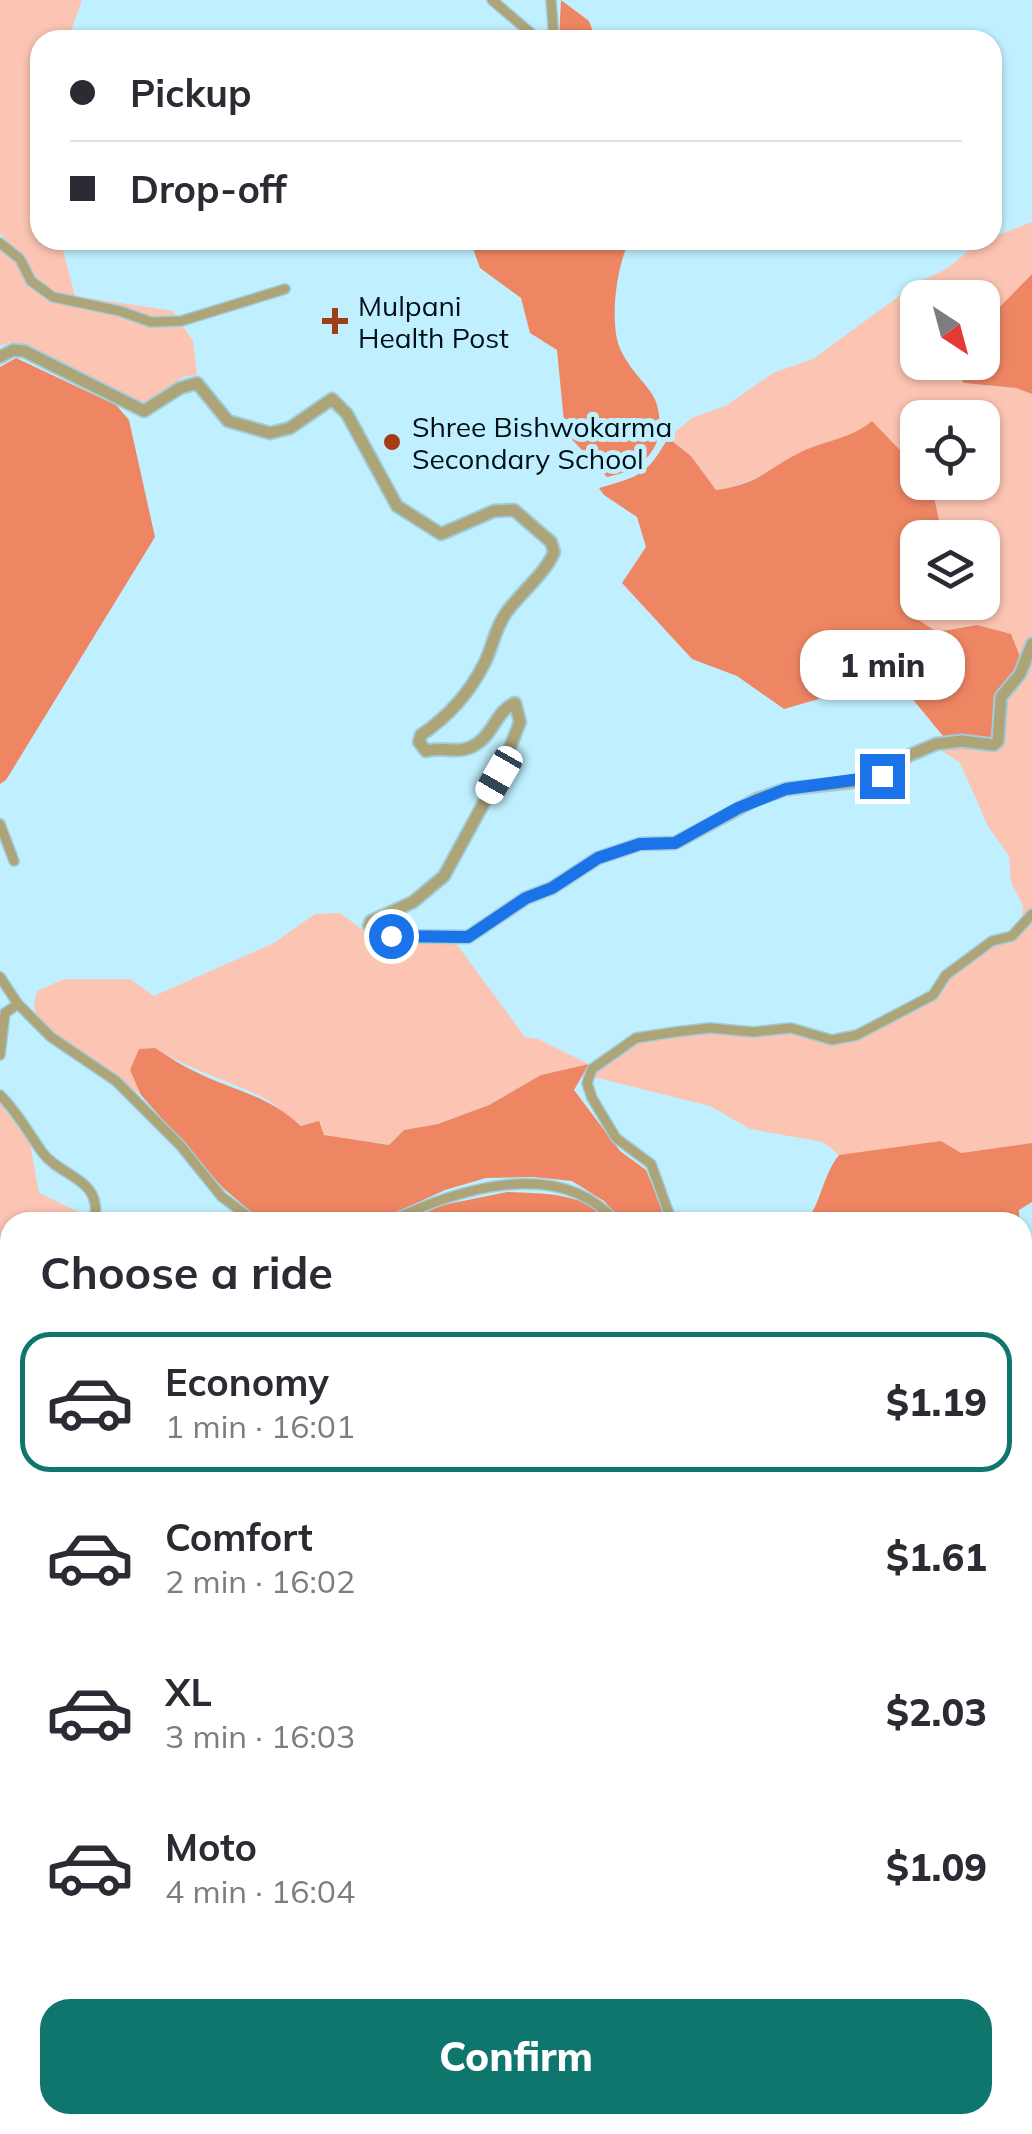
<!DOCTYPE html>
<html lang="en">
<head>
<meta charset="utf-8">
<style>
  :root { --surface:#fff; --page:#f2f2f3; --text:#2b2b33; --muted:#7c7c81; --line:#e1e1e2; --accent:#0f766e }
  body { margin:0; font-family:Mulish,sans-serif; background:var(--page); color:var(--text); height:100vh; display:flex; flex-direction:column; font-size:38px; white-space:nowrap }
  * { box-sizing:border-box; margin:0 }
  p { font-size:32px; color:var(--muted) }
  .icon { flex:none; width:55px; height:55px; fill:none; stroke:currentColor; stroke-width:2; stroke-linecap:round; stroke-linejoin:round }
  .map { position:relative; flex:1; overflow:hidden }
  .panel { position:absolute; left:0px; top:1212px; width:1032px; height:922px; display:flex; flex-direction:column; background:var(--surface); border-radius:30px 30px 0 0; box-shadow:0 2px 8px #0004 }
  .panel>* { flex:none }
  .guide { position:absolute; left:30px; top:30px; width:972px; height:220px; border-radius:30px; box-shadow:0 2px 8px #0004; display:grid; align-content:center; height:220px; padding:0 40px; background:var(--surface) }
  .needle { width:65px; rotate:144deg }
  .controls { position:absolute; left:900px; top:280px; display:grid; gap:20px }
  .controls a { display:grid; place-items:center; width:100px; height:100px; border-radius:20px; background:var(--surface); box-shadow:0 2px 8px #0004; font-size:50px }
  .end { position:absolute; width:45px; height:45px; margin:-22px; border:12px solid #1a73e8; background:#fff; box-shadow:0 0 0 5px #fff }
  .from { border-radius:50% }
  .bubble { position:absolute; height:70px; border-radius:30px; background:var(--surface); box-shadow:0 2px 8px #0004; font-size:32px; font-weight:800; line-height:70px; text-align:center }
  .car { position:absolute; width:30px; height:60px; margin:-30px -15px; border-radius:12px; box-shadow:0 0 8px 2px #0007; background:linear-gradient(#fff 24%,#345 0 40%,#fff 0 76%,#345 0 86%,#fff 0) }
  .guide b { display:flex; align-items:center; gap:35px; height:95px; font-size:38px }
  .guide b+b { border-top:2px solid var(--line) }
  .guide i { width:25px; height:25px; background:var(--text) }
  ul { padding:0; list-style:none }
  li { display:flex; align-items:center; gap:30px; height:140px; margin:0 20px 15px; padding:0 20px; border:5px solid transparent; border-radius:30px }
  li div { flex:1 }
  li b { display:block; font-size:38px }
  li em { font-style:normal; font-weight:800 }
  li.current { border-color:var(--accent) }
  li>.icon { width:90px; height:90px; stroke-width:1.5 }
  h2 { padding:0 40px; font-size:45px; line-height:120px }
  .action { display:flex; gap:20px; margin-top:auto; padding:20px 40px }
  .action a { flex:1; height:115px; border-radius:30px; background:var(--accent); color:#fff; font-size:40px; font-weight:800; line-height:115px; text-align:center }
  .map>svg:first-child { display:block }
  .green { fill:#fcc4b2 }
  .forest { fill:#ef8663 }
  .lines { fill:none; stroke-linecap:round; stroke-linejoin:round }
  .minor-casing { stroke:#a1ccda; stroke-width:12 }
  .tertiary-casing { stroke:#a1ccda; stroke-width:15 }
  .minor { stroke:#ada578; stroke-width:9 }
  .tertiary { stroke:#ada578; stroke-width:11 }
  .route { stroke:#1a73e8; stroke-width:12 }
  .poi-dot { fill:#a43d17; stroke:#c0f0ff; stroke-width:4 }
  .labels { text-anchor:middle; dominant-baseline:central; stroke-width:10; stroke-linejoin:round; paint-order:stroke }
  .poi-label { font-size:28px; fill:#001016; stroke:#c0f0ff; text-anchor:start }
</style>
</head>
<body>
<div class="map">
<svg width="1032" height="2134" viewBox="0 0 1032 2134">
  <rect width="100%" height="100%" fill="#c0f0ff"/>
  <!-- green -->
  <path class="green" d="M0 0H82L68 40H40V240H65L63 250 75 296 173 311 193 341 197 375 183 377 146 402 133 400 63 362 11 342 0 346V248C21 264 29 288 52 303L73 296C66 294 56 293 49 289 29 280 20 250 0 234Z
    M1032 222V274L983 324 982 298H918V362L948 363 964 383 1016 388 1032 394V640L1022 662 977 625 937 632 917 619 913 598 917 586 918 602H982V538L934 537 939 520 931 483 982 482V418H918L917 468C834 394 798 477 716 490L691 456 668 438 692 418 727 405 773 373 813 359 917 283 948 268 980 241 992 240 993 237Z
    M1032 657V912L1022 920 1023 905 1011 883 1009 856 988 826 960 763 938 748C959 744 979 755 998 746L1003 700Z
    M340 913 378 941 455 942 525 1037 538 1039 589 1064 541 1075 489 1105 438 1124 404 1130 389 1145C362 1140 330 1140 305 1127 287 1118 274 1101 254 1093 217 1077 190 1069 155 1048L130 1070 141 1095C118 1078 38 1031 34 1007 34 1004 36 994 37 991L64 979H130L154 996 274 943 315 914Z
    M1032 920V1143L961 1153 839 1155 823 1142 750 1129 710 1106 594 1077 600 1067 638 1042 707 1031 794 1032 844 1042 929 1002 949 978Z
    M0 1103 30 1143 39 1193 85 1215 87 1222H10V1603L0 1596Z"/>
  <!-- forest -->
  <path class="forest" d="M561 0 589 21 596 40H559Z
    M470 240H630C617 264 611 312 617 339 623 367 653 387 657 405 668 447 644 470 607 477L565 432 557 350 530 333 521 298 480 268Z
    M1032 274V394L1016 388 964 383 948 363 982 362 983 324Z
    M16 358 116 405 129 420 155 537 6 780 0 784V367Z
    M872 421 917 468 918 482 931 483 939 520 934 537 918 538C917 565 912 593 917 619L937 632 977 625 1011 634 1022 662 998 691 991 743 943 736 892 674 869 657 836 694 784 709 737 676 692 659 622 583 646 547 637 517 604 495 599 488C640 476 646 476 668 438L691 456 716 490C761 483 765 470 801 452 826 440 851 439 872 421Z
    M155 1048C168 1056 182 1066 196 1072 236 1092 266 1094 301 1126L319 1121 324 1135 389 1145 404 1130 438 1124 489 1105 541 1075 589 1064 574 1090 620 1151 646 1170 667 1222H623L604 1201 572 1181 533 1177 486 1178 445 1190 375 1222H263L223 1188 141 1095 130 1070 139 1049Z
    M941 1141 961 1153 1032 1143V1202L1019 1210V1222H732L735 1218 780 1214 809 1218C822 1197 824 1174 839 1155Z
    M507 1192C540 1194 587 1191 607 1222H404L443 1205Z
    M1022 1239 1032 1245V1749L1022 1737Z
    M0 1619 10 1628V1948H0Z
    M1022 1781 1032 1796V1957L1023 1944Z
    M1023 1954 1032 1966V2134H864L872 2125H1022Z"/>
  <g class="lines">
    <defs>
      <path id="minor" d="M492 0 539 40
        M551 0 554 40
        M0 243 20 259 31 281 53 297 120 311 151 322 181 321 285 289
        M0 824 14 861
        M0 977 18 1004
        M0 1055 5 1013 18 1004 51 1037 116 1081 180 1145 222 1197 256 1222
        M0 1095C18 1113 28 1132 42 1152 62 1179 102 1176 95 1222
        M388 1222C455 1190 559 1155 616 1222
        M672 1222 651 1164 616 1138 592 1098 587 1083 592 1069 636 1038 675 1032 710 1028 753 1032 791 1028 832 1040 857 1035 933 995 946 975 992 941 1012 936 1032 914
        M0 1608 10 1613
        M1022 1756 1032 1773"/>
      <path id="tertiary" d="M0 357 13 350 24 351 144 411 180 388 197 383 228 421 270 433 290 428 332 399 347 414 397 506 441 534 494 511 514 510 551 542 554 552C546 573 520 593 506 613 494 630 493 647 484 664 469 694 449 716 421 735L419 742 426 751C443 746 459 755 475 745 493 735 496 711 515 703L520 722 499 775 444 876 413 902 371 921 369 926 381 936 468 937 526 898 552 888 598 858 640 844 675 843 757 799 786 789 871 780 910 755 936 744 962 741 994 745 998 741 1001 697 1020 674 1032 644
        M1022 1949 1032 1960
        M282 2134 294 2125"/>
    </defs>
    <!-- minor casing -->
    <use href="#minor" class="minor-casing"/>
    <!-- tertiary casing -->
    <use href="#tertiary" class="tertiary-casing"/>
    <!-- minor -->
    <use href="#minor" class="minor"/>
    <!-- tertiary -->
    <use href="#tertiary" class="tertiary"/>
  </g>
  <g class="lines">
    <!-- route -->
    <path class="route" d="M391 936 468 937 526 898 552 888 598 858 640 844 675 843 738 808 786 789 882 776"/>
  </g>
  <!-- markers -->
  <g class="poi-dot">
    <path d="M330 306h10v10h10v10h-10v10h-10v-10h-10v-10h10z"/>
    <circle cx="392" cy="442" r="10"/>
  </g>
  <g class="labels">
    <!-- poi labels -->
    <g class="poi-label">
      <text x="358" y="305">Mulpani<tspan x="358" dy="32">Health Post</tspan></text>
      <text x="412" y="426">Shree Bishwokarma<tspan x="412" dy="32">Secondary School</tspan></text>
    </g>
  </g>
</svg>
<div class="controls">
<a><svg class="needle" viewBox="-14 -14 28 28"><path d="M0-13l5 13h-10z" fill="#e53935"/><path d="M0 13l5-13h-10z" fill="#7c7c81"/></svg></a>
<a><svg class="icon" aria-label="locate" viewBox="0 0 24 24"><circle cx="12" cy="12" r="6"/><path d="M12 2v4M12 18v4M2 12h4M18 12h4"/></svg></a>
<a><svg class="icon" aria-label="layers" viewBox="0 0 24 24"><path d="M12 4l9 5-9 5-9-5zM3 14l9 5 9-5"/></svg></a>
</div>
<i class="end from" style="left:391px;top:936px"></i>
<i class="end" style="left:882px;top:776px"></i>
<div class="bubble" style="left:800px;top:630px;width:165px">1 min</div>
<i class="car" style="left:499px;top:775px;rotate:210deg"></i>
<div class="guide">
<b><i class="from"></i>Pickup</b>
<b><i></i>Drop-off</b>
</div>
<section class="panel">
<h2>Choose a ride</h2>
<ul>
<li class="current"><svg class="icon" aria-label="car" viewBox="0 0 24 24"><path d="M5 17H2v-5l4-1 3-4h7l3 4 3 1v5h-3M9 17h6M6 11h13"/><circle cx="7" cy="17" r="2"/><circle cx="17" cy="17" r="2"/></svg><div><b>Economy</b><p>1 min · 16:01</p></div><em>$1.19</em></li>
<li><svg class="icon" aria-label="car" viewBox="0 0 24 24"><path d="M5 17H2v-5l4-1 3-4h7l3 4 3 1v5h-3M9 17h6M6 11h13"/><circle cx="7" cy="17" r="2"/><circle cx="17" cy="17" r="2"/></svg><div><b>Comfort</b><p>2 min · 16:02</p></div><em>$1.61</em></li>
<li><svg class="icon" aria-label="car" viewBox="0 0 24 24"><path d="M5 17H2v-5l4-1 3-4h7l3 4 3 1v5h-3M9 17h6M6 11h13"/><circle cx="7" cy="17" r="2"/><circle cx="17" cy="17" r="2"/></svg><div><b>XL</b><p>3 min · 16:03</p></div><em>$2.03</em></li>
<li><svg class="icon" aria-label="car" viewBox="0 0 24 24"><path d="M5 17H2v-5l4-1 3-4h7l3 4 3 1v5h-3M9 17h6M6 11h13"/><circle cx="7" cy="17" r="2"/><circle cx="17" cy="17" r="2"/></svg><div><b>Moto</b><p>4 min · 16:04</p></div><em>$1.09</em></li>
</ul>
<div class="action"><a>Confirm</a></div>
</section>
</div>
</body>
</html>
